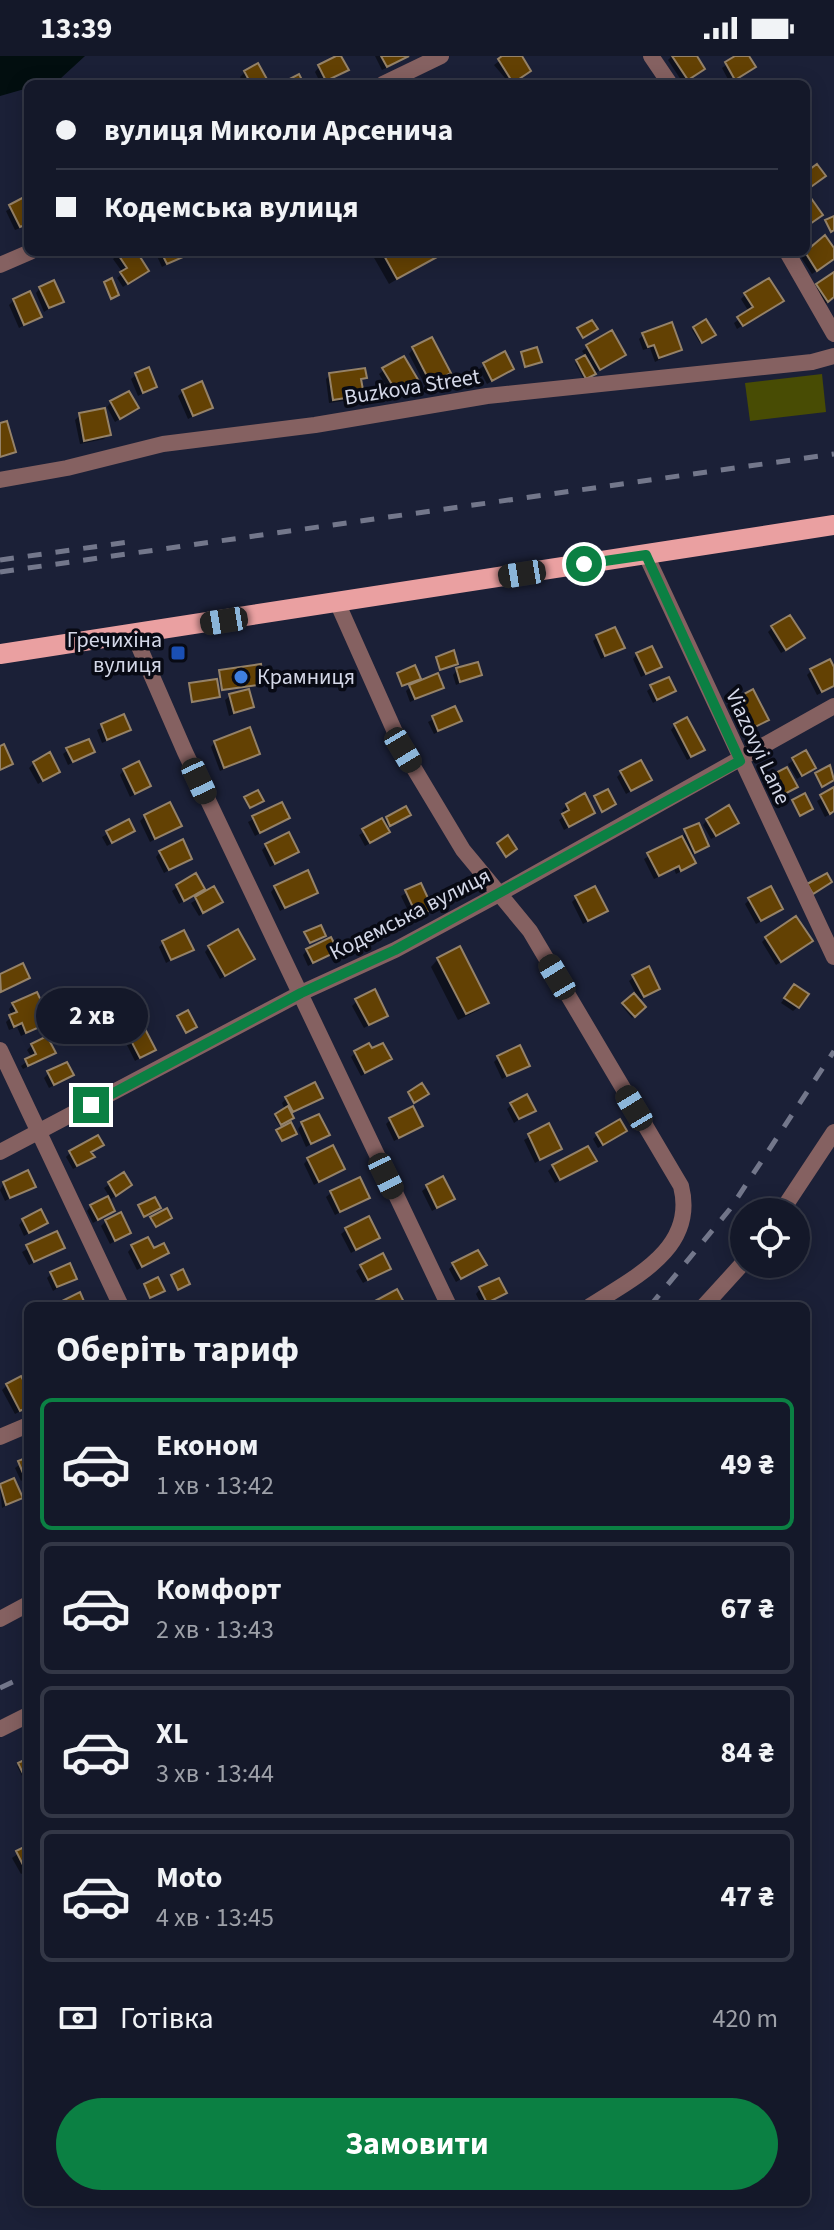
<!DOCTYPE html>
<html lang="uk">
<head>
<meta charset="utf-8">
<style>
  :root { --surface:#141829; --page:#1d2131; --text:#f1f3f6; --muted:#9da0a8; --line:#333746; --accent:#0b8043 }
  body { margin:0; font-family:"Source Sans 3",sans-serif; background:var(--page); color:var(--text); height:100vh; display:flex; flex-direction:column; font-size:30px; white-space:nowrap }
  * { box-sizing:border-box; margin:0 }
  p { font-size:26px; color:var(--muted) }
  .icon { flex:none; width:44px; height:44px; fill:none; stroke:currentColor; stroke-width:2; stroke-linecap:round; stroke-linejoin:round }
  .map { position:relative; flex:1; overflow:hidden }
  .sheet { position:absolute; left:24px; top:1246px; width:786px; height:904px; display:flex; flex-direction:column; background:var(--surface); border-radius:12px; box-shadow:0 4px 20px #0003,0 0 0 2px var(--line) }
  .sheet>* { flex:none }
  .guide { position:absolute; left:24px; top:24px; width:786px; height:176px; border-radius:12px; box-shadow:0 4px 20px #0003,0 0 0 2px var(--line); display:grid; align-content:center; height:176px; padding:0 32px; background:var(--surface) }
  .controls { position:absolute; left:730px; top:1142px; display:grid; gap:16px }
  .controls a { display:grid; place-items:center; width:80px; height:80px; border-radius:50%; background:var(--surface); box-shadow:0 4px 20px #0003,0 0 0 2px var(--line); font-size:40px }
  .end { position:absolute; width:36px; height:36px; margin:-18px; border:10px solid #0b8043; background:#fff; box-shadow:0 0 0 4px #fff }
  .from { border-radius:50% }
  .bubble { position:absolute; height:56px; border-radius:28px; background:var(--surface); box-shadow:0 4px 20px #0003,0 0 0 2px var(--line); font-size:26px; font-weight:700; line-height:56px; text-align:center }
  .car { position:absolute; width:24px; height:48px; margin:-24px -12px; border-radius:10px; box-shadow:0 0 6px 2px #0007; background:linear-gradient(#222 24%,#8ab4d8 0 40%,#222 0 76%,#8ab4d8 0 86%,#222 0) }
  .guide b { display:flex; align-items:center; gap:28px; height:76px; font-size:30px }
  .guide b+b { border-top:2px solid var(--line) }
  .guide i { width:20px; height:20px; background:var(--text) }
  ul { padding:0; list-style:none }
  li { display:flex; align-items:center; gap:24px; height:132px; margin:0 16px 12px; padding:0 16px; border:4px solid var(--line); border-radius:12px }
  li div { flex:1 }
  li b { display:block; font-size:30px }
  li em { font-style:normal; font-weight:700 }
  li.current { border-color:var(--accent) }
  li>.icon { width:72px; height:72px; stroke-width:1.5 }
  h2 { padding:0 32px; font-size:36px; line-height:96px }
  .pay { display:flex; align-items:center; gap:20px; height:88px; padding:0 32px; font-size:30px }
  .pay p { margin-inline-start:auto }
  .action { display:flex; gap:16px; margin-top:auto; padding:16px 32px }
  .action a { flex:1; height:92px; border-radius:48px; background:var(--accent); color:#fff; font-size:32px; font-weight:700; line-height:92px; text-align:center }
  .status { display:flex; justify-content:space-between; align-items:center; height:56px; padding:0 40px; background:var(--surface); direction:ltr }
  .status svg { height:22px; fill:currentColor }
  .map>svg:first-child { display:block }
  .green { fill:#484c04 }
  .water { fill:#020e0f }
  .shadow { fill:#0007 }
  .building { fill:#634103; stroke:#958268; stroke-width:2 }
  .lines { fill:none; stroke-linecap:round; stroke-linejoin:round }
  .street { stroke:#856161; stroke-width:16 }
  .primary { stroke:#eaa0a1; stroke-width:20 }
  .rail { stroke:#73778b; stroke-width:5; stroke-dasharray:14 14; stroke-linecap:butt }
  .route { stroke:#0b8043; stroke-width:10 }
  .transit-dot { fill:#1a4fb4; stroke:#080a14; stroke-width:3 }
  .shop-dot { fill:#3f7fe0; stroke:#080a14; stroke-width:3 }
  .labels { text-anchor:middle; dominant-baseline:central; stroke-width:7; stroke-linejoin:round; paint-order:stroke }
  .street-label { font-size:22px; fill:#d4d8e8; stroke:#080a14 }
  .poi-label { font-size:22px; fill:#d4d8e8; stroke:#080a14; text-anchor:end }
</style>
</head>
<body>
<div class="status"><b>13:39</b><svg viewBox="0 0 49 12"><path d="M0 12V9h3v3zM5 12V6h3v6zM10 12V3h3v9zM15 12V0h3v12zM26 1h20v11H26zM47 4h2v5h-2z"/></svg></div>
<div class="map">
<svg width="834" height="2174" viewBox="0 0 834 2174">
  <rect width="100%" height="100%" fill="#1b2037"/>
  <!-- green -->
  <path class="green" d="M822 318 826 356 750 365 745 327Z"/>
  <!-- water -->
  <path class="water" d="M0 0H85L60 23 28 28V32L0 40Z"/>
  <!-- shadow -->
  <path class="shadow" d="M375 0H410L382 14Z
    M506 0H519L524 19 510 28 494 9Z
    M672 0H694L698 17 683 27 668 4Z
    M739 0H747L753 11 730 27 722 12Z
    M319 11 346 13 321 28 315 16Z
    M245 16 265 25 262 28H244L240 21Z
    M28 142V169L15 174 6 155Z
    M825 182 834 202 812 218 800 200Z
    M122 196H134L146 214 123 231 117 222 123 217 113 203Z
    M155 196H187V197L162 211Z
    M377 196H431L434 201 389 228 373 200Z
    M834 219V242L820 251 810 237Z
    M40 232 61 245 44 256 36 237Z
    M745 239 781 245 737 273 734 267 749 256 741 243Z
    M14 244 39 261 19 272 9 249Z
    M706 266 711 281 700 287 692 274Z
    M611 277 619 303 584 324 575 307 586 301 582 295Z
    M643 279 680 293 655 306 650 292 643 294 639 283Z
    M413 293 449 317 426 331 409 298Z
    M504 298 512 313 487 328 479 313Z
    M384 314 418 327 394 343 379 318Z
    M136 319 155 331 138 340 131 323Z
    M330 319 365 321 360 326 362 339 357 343 329 347 326 323Z
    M183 335 211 351 188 363 178 340Z
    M111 346 137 352 115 366 107 351Z
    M80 359 109 378 104 383 80 388 75 364Z
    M773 571 798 587 781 597 768 576Z
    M598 580 622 592 601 603 593 585Z
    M637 598 659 611 641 621 633 603Z
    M457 614 479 618 456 629 453 619Z
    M811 615H834V630L817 639 807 619Z
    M220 616 262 627 221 635Z
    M410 631H442L410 646 406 635Z
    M652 631 673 635 653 647 647 635Z
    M230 640 252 651 229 660 225 644Z
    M734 645 767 663 744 677 729 650Z
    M454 652 460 664 434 678 428 666Z
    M123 661 129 674 102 687 97 674Z
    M675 669 703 693 698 698 687 704 671 674Z
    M215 686 258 698 220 715 211 691Z
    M68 694 93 696 68 709 63 698Z
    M805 697 814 712 797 723 788 708Z
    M34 707 58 715 38 728 29 712Z
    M124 714 149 730 130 741 120 719Z
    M621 717 649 724 626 738 617 721Z
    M767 724 796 730 772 745 763 728Z
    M834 734V756L825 761 817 745Z
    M281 748 287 762 255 780 248 766Z
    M567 749 593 757 564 774 559 764 565 759 562 754Z
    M145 760 179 770 150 786 140 765Z
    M407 760 385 772 383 780 365 790 359 779 387 763Z
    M707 764 732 771 711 783 703 769Z
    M128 766 132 775 107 790 102 781Z
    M686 775 707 790 690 800 694 807 689 811 676 818 674 813 654 823 644 803 682 782Z
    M266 790 297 796 270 811 262 794Z
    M160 796 190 802 164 817 156 801Z
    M420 829 430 853 412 863 401 840Z
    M177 831 203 833 179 848 172 835Z
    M275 831 316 836 280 855 271 836Z
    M214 833 221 846 199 860 191 847Z
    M576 842 605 855 583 868 572 846Z
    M749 844 776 857 756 868 745 848Z
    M766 882 806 890 776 909 762 886Z
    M163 887 191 893 166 907 159 891Z
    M209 891 253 903 220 923 205 896Z
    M307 894 336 895 308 910 303 899Z
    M438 903 486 946 479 954 458 964 431 911Z
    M22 910 28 922 0 938V920Z
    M634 921 658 932 638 945 644 951 632 962 622 950 636 938 629 925Z
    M790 935 798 951 793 955 781 947Z
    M357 945 386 959 364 972 352 950Z
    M13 948 48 966 21 980 17 971 9 974 6 966 12 960 9 953Z
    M128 978 153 994 135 1005 124 983Z
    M32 989 53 997 23 1013 21 1010 32 1002 27 994Z
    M355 997 389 1003 361 1020 351 1001Z
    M498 1002 527 1009 502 1023 494 1006Z
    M49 1017 72 1019 49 1032 44 1022Z
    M320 1041 290 1058V1063L279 1069 274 1061 285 1054 282 1047 286 1043Z
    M512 1048 533 1054 514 1067 507 1053Z
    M390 1064 421 1070 394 1085 386 1068Z
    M302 1068 327 1079 306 1091 298 1073Z
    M548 1070 560 1092 535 1107 524 1084Z
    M625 1075 598 1092 593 1083 597 1079Z
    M101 1089 90 1097 92 1101 88 1105 73 1113 66 1101 70 1097Z
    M308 1103 342 1112 314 1129 304 1108Z
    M594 1105 555 1127 548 1115 553 1110Z
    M123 1119 125 1133 111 1143 104 1132Z
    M4 1127 33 1130 5 1145 0 1134Z
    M427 1131 452 1143 432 1155 422 1135Z
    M331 1137 367 1142 335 1159 326 1141Z
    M91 1150 113 1155 93 1167 87 1155Z
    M23 1164 46 1167 24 1180 19 1169Z
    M106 1165 128 1177 110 1188 101 1170Z
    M346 1174 378 1181 351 1197 341 1178Z
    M56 1177 63 1191 29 1209 22 1196Z
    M132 1191 153 1195 167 1197 137 1214 128 1196Z
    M453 1209H484L456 1226 449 1213Z
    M361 1211 389 1212 363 1227 356 1215Z
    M51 1218 74 1222 53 1235 47 1222Z
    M480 1233 504 1237 482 1250 476 1238Z
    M7 1329 28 1337V1351L15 1358 2 1334Z
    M28 1403V1421L21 1425 15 1412Z
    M13 1424 20 1442 2 1452 0 1430Z
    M28 1704V1732L17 1710Z
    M28 1791V1815L21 1818 12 1802Z"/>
  <!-- building -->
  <path class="building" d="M336 0H341L349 14 326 25 318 9Z
    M381 0H409L387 11Z
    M502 0H522L531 15 513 27 498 3Z
    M672 0H697L705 13 688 24Z
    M735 0H749L756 11 735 24 725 6Z
    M258 7 268 25 251 28 244 15Z
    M299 18 304 28H280Z
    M817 108 826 120 808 133 806 116Z
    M806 135 823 159 807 170 806 169Z
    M28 139V168L20 171 9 149Z
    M834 160V174L831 176 825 164Z
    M825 179 834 192V203L817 215 805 196Z
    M137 196 149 215 128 228 120 216 127 212 117 197Z
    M161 196H189L190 198 167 208Z
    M382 196H434L437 201 397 223Z
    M834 216V241L828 246 816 228Z
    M112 222 119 239 111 243 104 226Z
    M769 222 784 245 743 270 737 261 753 251 744 237Z
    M54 224 64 246 49 252 39 231Z
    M30 235 42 261 24 269 13 243Z
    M706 263 716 279 702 287 693 271Z
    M592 264 598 273 583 282 577 272Z
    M672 266 682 294 659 302 654 289 648 291 642 277Z
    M612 274 626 299 600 314 586 289Z
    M432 281 451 317 431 328 412 291Z
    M537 291 542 306 525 311 521 296Z
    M505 295 514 313 492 325 483 307Z
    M585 299 596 318 586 323 576 304Z
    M404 300 420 327 399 340 382 312Z
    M149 311 157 331 143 337 135 317Z
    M365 312 367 322 361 323 364 339 333 344 329 317Z
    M202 325 213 352 193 360 182 334Z
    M129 335 139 352 120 363 110 345Z
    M105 352 111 379 84 385 79 357Z
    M7 365 16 396 0 401V367Z
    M790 559 805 582 786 594 771 570Z
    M615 571 625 592 605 600 596 579Z
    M652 590 662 611 646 618 636 597Z
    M454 594 458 608 440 614 436 601Z
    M830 603 834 611V630L822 636 810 613Z
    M478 606 482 619 460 626 456 612Z
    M261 608 264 628 222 634 219 614Z
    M415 609 421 623 402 630 397 617Z
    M438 617 444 632 415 643 409 629Z
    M669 621 676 635 657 644 650 629Z
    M217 623 220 641 192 646 189 627Z
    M249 633 254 651 234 657 229 638Z
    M753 633 769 664 749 674 733 644Z
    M455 650 462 665 438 675 432 660Z
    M124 658 131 674 107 684 101 668Z
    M687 661 705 694 691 701 674 668Z
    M250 671 260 698 224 712 214 685Z
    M89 683 95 696 73 706 66 692Z
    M4 688 13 708 0 714V690Z
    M806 694 816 712 802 720 792 702Z
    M50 696 60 716 43 725 33 706Z
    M641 704 652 724 631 735 620 715Z
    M139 705 151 730 135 738 123 713Z
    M830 709 834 724 822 731 815 717Z
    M787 711 798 731 777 742 766 722Z
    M834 731V755L830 758 820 739Z
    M608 733 616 748 602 756 594 740Z
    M258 734 264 745 250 752 244 741Z
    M585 737 595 757 569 771 562 758 569 754 566 748Z
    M805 737 813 753 800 760 792 744Z
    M170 746 182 770 155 783 144 759Z
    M282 746 290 762 260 777 252 760Z
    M729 749 739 767 716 780 706 763Z
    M406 750 411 759 390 770 386 761Z
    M382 762 390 776 370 787 362 773Z
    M129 763 135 775 112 787 106 775Z
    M699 767 709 790 695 797 684 773Z
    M289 776 299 796 275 808 265 788Z
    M508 779 517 793 506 801 497 787Z
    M682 780 696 807 681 815 679 810 659 820 647 797Z
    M183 783 192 803 169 814 159 795Z
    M308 814 318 837 285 852 274 830Z
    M196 817 205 833 184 845 176 829Z
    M827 817 832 826 813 838 807 828Z
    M421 827 433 853 417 860 405 834Z
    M214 830 223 846 203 857 195 841Z
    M595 830 608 855 588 865 575 840Z
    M771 830 783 853 761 865 748 842Z
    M796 860 813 885 781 906 765 881Z
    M321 869 326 880 310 887 304 876Z
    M238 873 255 903 225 920 208 890Z
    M184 874 194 894 171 904 162 885Z
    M331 881 338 895 313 907 306 893Z
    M460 890 489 947 466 958 437 902Z
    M23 907 30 922 1 936 0 918Z
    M649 910 660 933 644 941 632 919Z
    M794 928 809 938 799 952 784 942Z
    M375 933 388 960 369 969 355 943Z
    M37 936 51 966 26 977 22 967 14 971 9 959 17 956 12 947Z
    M634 937 646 951 635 961 622 947Z
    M188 954 197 971 186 977 177 960Z
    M143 969 156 994 140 1002 127 977Z
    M47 980 56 997 28 1010 25 1003 36 998 31 988Z
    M369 987 372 992 383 987 392 1003 365 1017 354 995Z
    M520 989 530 1010 507 1020 497 1000Z
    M67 1006 74 1019 54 1029 47 1015Z
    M315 1026 323 1042 293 1056 285 1041Z
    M422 1027 429 1038 414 1047 408 1036Z
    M527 1038 536 1055 519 1063 510 1047Z
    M288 1050 294 1062 281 1069 275 1058Z
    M413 1050 423 1070 399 1082 389 1062Z
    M319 1058 330 1079 311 1088 301 1066Z
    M620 1063 627 1075 603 1089 596 1077Z
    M291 1066 297 1078 282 1085 276 1074Z
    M549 1067 562 1093 540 1104 528 1078Z
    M98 1079 104 1089 91 1096 95 1101 77 1110 69 1095Z
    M333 1089 345 1113 319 1126 307 1102Z
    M588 1090 597 1105 560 1124 552 1109Z
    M28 1114 36 1131 10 1142 3 1126Z
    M124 1116 132 1129 116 1140 108 1126Z
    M443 1120 455 1143 437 1152 426 1129Z
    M360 1121 370 1142 340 1156 330 1135Z
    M108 1140 115 1155 98 1164 90 1149Z
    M155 1141 161 1152 144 1161 138 1149Z
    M167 1152 172 1162 156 1171 150 1161Z
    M41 1153 48 1167 29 1177 22 1163Z
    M121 1156 131 1177 115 1185 105 1164Z
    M369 1160 380 1182 356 1194 345 1172Z
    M57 1175 65 1192 34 1206 26 1189Z
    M148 1181 154 1192 164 1187 169 1197 142 1211 131 1189Z
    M478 1194 487 1209 461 1223 452 1207Z
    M383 1197 391 1213 368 1224 360 1209Z
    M70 1207 77 1223 57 1231 50 1216Z
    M183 1213 190 1228 178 1234 171 1219Z
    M158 1221 165 1235 150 1242 144 1228Z
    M499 1222 507 1237 487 1247 479 1231Z
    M397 1233 404 1246 396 1250H378L375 1245Z
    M80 1236 86 1250H57L56 1248Z
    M21 1320 28 1333V1351L20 1355 6 1328Z
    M28 1401V1420L25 1422 18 1405Z
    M14 1422 23 1442 6 1449 0 1428Z
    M28 1702V1728L18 1707Z
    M28 1789V1815H26L16 1795Z"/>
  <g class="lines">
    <!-- street -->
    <path class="street" d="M651 0 670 28
      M383 28 441 0
      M787 196 834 278
      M0 209 30 196
      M0 424 67 412 163 388 315 369 487 340 812 306 834 300
      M646 499 834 901
      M337 546 403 694 463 794 530 875 681 1130C697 1192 635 1221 590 1250
      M134 579 185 696 449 1250
      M0 994 121 1250
      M0 1096 301 937 395 894 499 838 834 650
      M781 1156 834 1076
      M704 1250 744 1206
      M0 1381 28 1369
      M0 1563 28 1548
      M0 1673 28 1659"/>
    <!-- primary -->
    <path class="primary" d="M0 598 834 469"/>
    <!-- rail -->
    <path class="rail" d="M0 504 129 486
      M0 516 834 398
      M650 1250 730 1153 834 995
      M0 1632 28 1619"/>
  </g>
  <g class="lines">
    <!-- route -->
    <path class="route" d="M91 1049 301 937 395 894 740 705 646 499 584 508"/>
  </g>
  <!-- markers -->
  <rect class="transit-dot" x="170" y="589" width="16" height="16" rx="4"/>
  <circle class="shop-dot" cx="241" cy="621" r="8"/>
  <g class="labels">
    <!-- street labels -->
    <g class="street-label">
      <text transform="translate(412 331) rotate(-9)">Buzkova Street</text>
      <text transform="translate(758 691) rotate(65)">Viazovyi Lane</text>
      <text transform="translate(410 858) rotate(-27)">Кодемська вулиця</text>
    </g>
    <!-- poi labels -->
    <g class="poi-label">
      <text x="162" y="584">Гречихіна<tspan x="162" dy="25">вулиця</tspan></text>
      <text x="257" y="621" text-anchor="start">Крамниця</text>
    </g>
  </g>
</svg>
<div class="controls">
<a><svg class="icon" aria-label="locate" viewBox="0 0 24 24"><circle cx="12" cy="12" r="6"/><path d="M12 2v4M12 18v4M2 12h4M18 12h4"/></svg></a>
</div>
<i class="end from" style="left:584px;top:508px"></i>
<i class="end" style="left:91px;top:1049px"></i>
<div class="bubble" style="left:36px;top:932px;width:112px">2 хв</div>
<i class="car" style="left:522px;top:518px;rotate:261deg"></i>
<i class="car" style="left:224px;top:565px;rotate:261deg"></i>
<i class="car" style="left:403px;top:694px;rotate:149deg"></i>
<i class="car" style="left:199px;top:725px;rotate:155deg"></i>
<i class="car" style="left:557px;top:921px;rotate:329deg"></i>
<i class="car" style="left:634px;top:1052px;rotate:329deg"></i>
<i class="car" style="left:386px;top:1120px;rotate:154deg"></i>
<div class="guide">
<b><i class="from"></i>вулиця Миколи Арсенича</b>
<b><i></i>Кодемська вулиця</b>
</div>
<section class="sheet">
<h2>Оберіть тариф</h2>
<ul>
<li class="current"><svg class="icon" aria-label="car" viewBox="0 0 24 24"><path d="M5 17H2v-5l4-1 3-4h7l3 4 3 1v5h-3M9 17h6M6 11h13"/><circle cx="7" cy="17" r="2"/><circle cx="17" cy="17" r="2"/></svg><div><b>Економ</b><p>1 хв · 13:42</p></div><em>49 ₴</em></li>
<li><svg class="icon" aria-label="car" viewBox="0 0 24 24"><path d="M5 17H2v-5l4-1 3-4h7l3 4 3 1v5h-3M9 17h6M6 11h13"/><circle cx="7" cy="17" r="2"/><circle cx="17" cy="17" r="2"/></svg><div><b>Комфорт</b><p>2 хв · 13:43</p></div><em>67 ₴</em></li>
<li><svg class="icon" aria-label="car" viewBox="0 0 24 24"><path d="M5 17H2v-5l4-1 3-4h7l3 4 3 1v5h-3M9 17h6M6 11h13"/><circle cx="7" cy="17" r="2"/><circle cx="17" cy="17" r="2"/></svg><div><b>XL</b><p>3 хв · 13:44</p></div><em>84 ₴</em></li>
<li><svg class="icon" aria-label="car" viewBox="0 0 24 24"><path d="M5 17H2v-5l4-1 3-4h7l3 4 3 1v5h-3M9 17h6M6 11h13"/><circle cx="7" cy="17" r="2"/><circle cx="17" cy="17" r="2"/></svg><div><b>Moto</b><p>4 хв · 13:45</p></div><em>47 ₴</em></li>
</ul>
<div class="pay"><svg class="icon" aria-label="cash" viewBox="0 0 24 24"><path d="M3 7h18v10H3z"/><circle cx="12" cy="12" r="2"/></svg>Готівка<p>420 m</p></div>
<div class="action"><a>Замовити</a></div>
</section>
</div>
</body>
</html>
